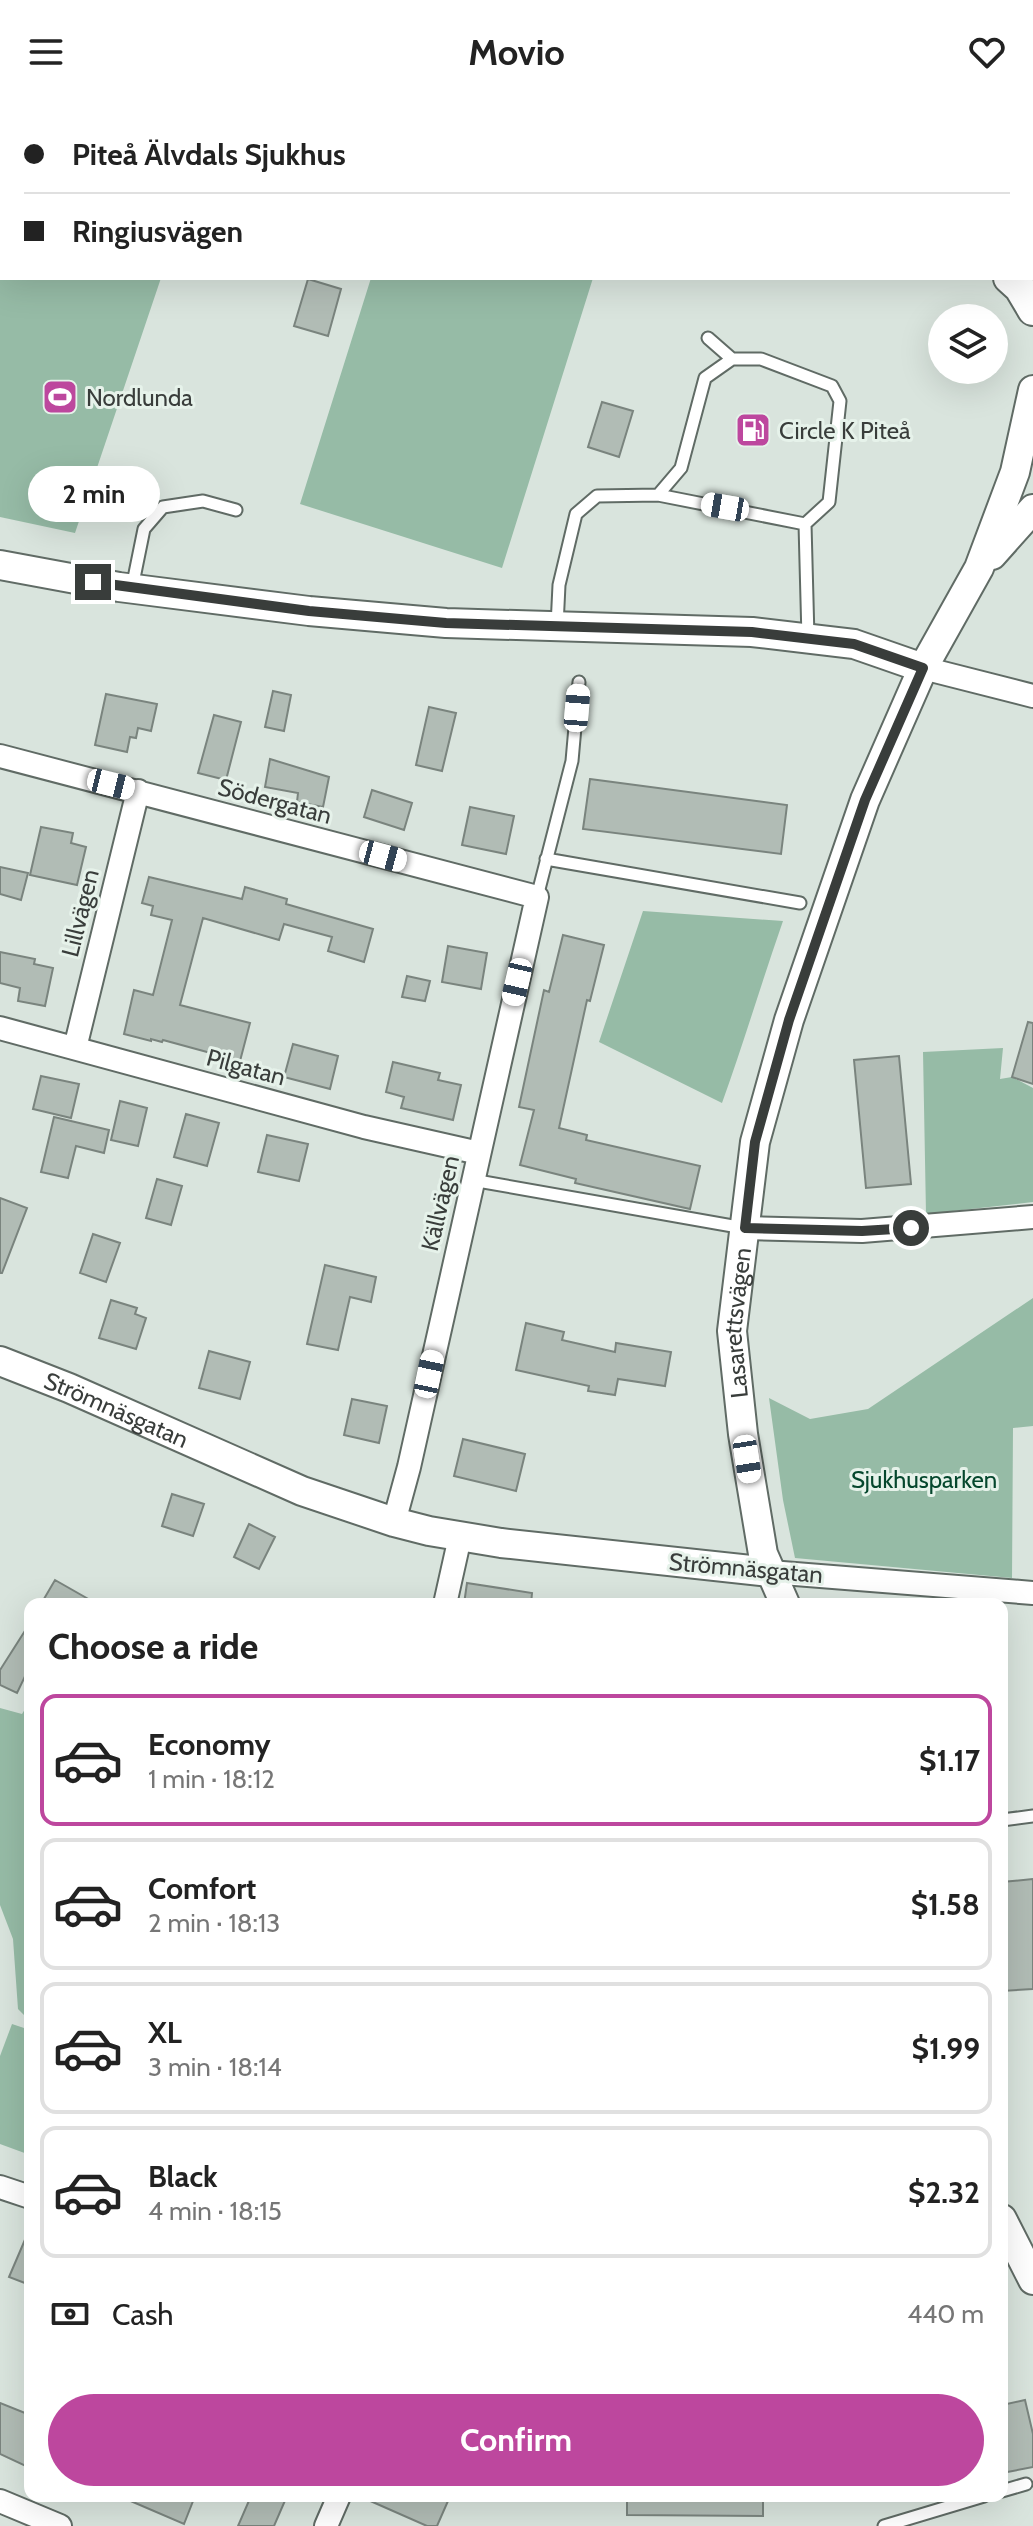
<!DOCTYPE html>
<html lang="en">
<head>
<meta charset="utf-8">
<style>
  :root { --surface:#fff; --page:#f6f6f6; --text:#222; --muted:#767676; --line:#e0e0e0; --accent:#bd479e }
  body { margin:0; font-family:Cabin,sans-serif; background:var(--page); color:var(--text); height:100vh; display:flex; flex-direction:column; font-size:30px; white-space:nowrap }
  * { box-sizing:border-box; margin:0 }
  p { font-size:26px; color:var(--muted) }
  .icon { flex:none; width:44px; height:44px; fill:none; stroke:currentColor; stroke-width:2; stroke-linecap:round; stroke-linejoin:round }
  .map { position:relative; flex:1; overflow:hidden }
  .panel { position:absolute; left:24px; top:1494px; width:984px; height:904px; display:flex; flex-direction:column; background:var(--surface); border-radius:16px; box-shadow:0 8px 32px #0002 }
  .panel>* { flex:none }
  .guide { position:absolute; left:0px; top:0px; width:1034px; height:176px; box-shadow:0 8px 32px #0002; display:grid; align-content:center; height:176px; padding:0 24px; background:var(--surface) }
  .fabs { position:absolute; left:928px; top:200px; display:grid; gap:16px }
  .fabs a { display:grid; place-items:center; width:80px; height:80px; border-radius:50%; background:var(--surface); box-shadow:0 8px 32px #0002; font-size:40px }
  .end { position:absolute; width:36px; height:36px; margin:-18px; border:10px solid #393d3b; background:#fff; box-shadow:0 0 0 4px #fff }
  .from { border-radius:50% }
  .bubble { position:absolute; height:56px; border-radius:28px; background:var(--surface); box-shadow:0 8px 32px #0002; font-size:26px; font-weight:700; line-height:56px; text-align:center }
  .car { position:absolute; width:24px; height:48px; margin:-24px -12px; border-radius:10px; box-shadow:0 0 6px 2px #0007; background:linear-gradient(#fff 24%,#345 0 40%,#fff 0 76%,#345 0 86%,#fff 0) }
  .guide b { display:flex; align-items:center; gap:28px; height:76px; font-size:30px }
  .guide b+b { border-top:2px solid var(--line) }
  .guide i { width:20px; height:20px; background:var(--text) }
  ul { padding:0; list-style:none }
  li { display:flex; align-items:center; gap:24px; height:132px; margin:0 16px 12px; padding:0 8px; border:4px solid var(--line); border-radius:16px }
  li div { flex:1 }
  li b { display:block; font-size:30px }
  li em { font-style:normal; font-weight:700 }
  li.active { border-color:var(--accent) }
  li>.icon { width:72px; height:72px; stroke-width:1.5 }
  h2 { padding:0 24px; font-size:36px; line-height:96px }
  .pay { display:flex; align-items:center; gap:20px; height:88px; padding:0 24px; font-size:30px }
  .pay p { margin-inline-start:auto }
  .action { display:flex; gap:16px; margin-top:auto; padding:16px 24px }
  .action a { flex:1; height:92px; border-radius:48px; background:var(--accent); color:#fff; font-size:32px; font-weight:700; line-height:92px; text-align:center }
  header { display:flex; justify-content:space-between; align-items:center; height:104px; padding:0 24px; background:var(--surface); font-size:36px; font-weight:700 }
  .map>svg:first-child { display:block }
  .green { fill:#96bba6 }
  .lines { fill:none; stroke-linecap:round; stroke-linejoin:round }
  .stream { stroke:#639479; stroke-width:7 }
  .building { fill:#b1bcb5; stroke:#7a847e; stroke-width:2 }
  .service-casing { stroke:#606b65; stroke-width:15 }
  .minor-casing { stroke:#606b65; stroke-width:26 }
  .tertiary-casing { stroke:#606b65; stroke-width:32 }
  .secondary-casing { stroke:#606b65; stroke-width:34 }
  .service { stroke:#fff; stroke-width:11 }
  .minor { stroke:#fff; stroke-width:22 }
  .tertiary { stroke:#fff; stroke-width:28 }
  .secondary { stroke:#fff; stroke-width:30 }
  .route { stroke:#393d3b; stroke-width:10 }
  .labels { text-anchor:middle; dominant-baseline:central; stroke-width:6; stroke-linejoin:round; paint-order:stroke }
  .poi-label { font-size:24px; fill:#393d3b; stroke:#e6f2ea; text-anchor:start }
  .street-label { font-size:24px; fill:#393d3b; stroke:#e6f2ea }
  .park-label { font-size:24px; fill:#05472d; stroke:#e6f2ea }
</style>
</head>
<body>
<header><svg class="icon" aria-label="menu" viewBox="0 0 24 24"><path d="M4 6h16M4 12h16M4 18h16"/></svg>Movio<svg class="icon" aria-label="heart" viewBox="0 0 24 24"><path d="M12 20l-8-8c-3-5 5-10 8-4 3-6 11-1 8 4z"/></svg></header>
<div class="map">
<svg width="1033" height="2422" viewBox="0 0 1033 2422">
  <rect width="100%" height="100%" fill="#d9e4dd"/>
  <!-- green -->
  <path class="green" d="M0 0H220L2 2V174H161L75 429 0 413Z
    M371 174H593L502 464 300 400Z
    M643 807 783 817C762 877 744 938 722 999L599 938Z
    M1003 944 1000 975 1012 973 1033 984V1098L926 1110 923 948Z
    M1033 1194V1322L1013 1324 1012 1474 795 1454 783 1396 769 1294 810 1315 868 1305Z
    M30 1597V1917L18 1905 13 1835 0 1801V1604L22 1610Z
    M12 1920 30 1926V2051L0 2040V1952Z"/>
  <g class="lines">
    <!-- stream -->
    <path class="stream" d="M904 0 909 2
      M1032 27 1033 28"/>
  </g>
  <!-- building -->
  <path class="building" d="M308 175 341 185 328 232 294 222Z
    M602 298 633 307 619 353 588 343Z
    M273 587 291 591 284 627 265 623Z
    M106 590 157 600 151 627 138 624 136 634 130 633 127 648 95 641Z
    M429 603 456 609 442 667 416 661Z
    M214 611 241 618 226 676 198 669Z
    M270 655 329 673 323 703 297 698 298 689 265 683Z
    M590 675 787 701 781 750 583 725Z
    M372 686 412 699 404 726 364 713Z
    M470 703 514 712 506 750 462 741Z
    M41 723 73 729 71 739 86 743 77 781 30 771Z
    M0 763 28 769 21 796 0 790Z
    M149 773 242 795 245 783 287 795 286 800 373 825 364 858 328 847 332 833 284 820 279 836 203 814 180 901 250 919 240 957 163 936 162 938 151 935V937L124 930 134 886 153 891 172 816 151 811 153 802 142 799Z
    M563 831 604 841 590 897 587 896 559 1024 587 1031 586 1036 700 1062 690 1105 575 1079 576 1075 520 1061 534 1006 519 1003 544 886 549 888Z
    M448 842 487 849 481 885 442 878Z
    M0 848 35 855 34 860 53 864 45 902 18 897 20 884 0 879Z
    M407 872 430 877 425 897 402 893Z
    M1028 918 1033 919V980L1012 973Z
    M293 940 338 952 330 985 284 973Z
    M899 952 911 1080 866 1084 854 956Z
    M393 958 440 969 438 976 461 981 453 1016 401 1004 404 993 386 988Z
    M41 972 79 980 71 1014 33 1005Z
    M120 997 147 1004 138 1042 111 1036Z
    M186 1010 219 1019 207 1062 174 1053Z
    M54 1013 109 1026 104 1049 76 1042 68 1074 41 1068Z
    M267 1031 308 1040 299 1077 258 1068Z
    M157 1075 182 1082 171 1121 146 1114Z
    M0 1094 27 1104 2 1169H0Z
    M93 1130 120 1139 106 1178 80 1169Z
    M325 1161 376 1173 371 1198 350 1193 338 1246 307 1240Z
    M111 1196 137 1204 135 1210 146 1214 136 1245 99 1234Z
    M526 1219 564 1228 562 1236 615 1248 616 1239 671 1248 665 1282 618 1275 615 1291 588 1287 589 1282 516 1266Z
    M209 1247 250 1258 240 1295 199 1284Z
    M352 1295 387 1302 379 1339 344 1331Z
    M463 1335 525 1350 516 1387 454 1372Z
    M172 1390 204 1400 193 1432 162 1422Z
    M249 1420 275 1433 259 1465 234 1453Z
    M55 1476 97 1500H41Z
    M467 1479 532 1489 531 1500H464Z
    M30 1519V1562L17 1589 0 1581V1566Z
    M1033 1775V1885L1002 1887V1778Z
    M30 2124V2181L9 2173Z
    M1025 2296 1033 2330V2363L1002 2369V2301Z
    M0 2299 30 2311V2364L0 2350Z
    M119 2392H195L184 2420Z
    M251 2392H287L274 2422H238Z
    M359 2392H437L448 2397 437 2422H427Z
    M763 2392V2412L627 2411V2392Z"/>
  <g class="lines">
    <defs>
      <path id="service" d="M708 234 732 255
        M658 391 805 420
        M132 484 144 425 163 403 203 397 236 406
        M557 522 559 481 576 410 597 392 658 391 681 364 705 274 732 255H761L832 282 840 297 829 398 805 420 808 534
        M546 755 800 799
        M537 793 572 657 579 578
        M472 1076 744 1124
        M1002 1716 1033 1712
        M1002 2387 1026 2380
        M884 2422 984 2392"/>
      <path id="minor" d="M923 564 1033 592
        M0 652 537 793 409 1363 394 1418
        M0 924 364 1023 479 1049
        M75 944 138 687
        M745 1124 862 1127 1033 1113
        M770 1468 1033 1489
        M445 1500 460 1433
        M0 2083 30 2093
        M0 2397 60 2422
        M326 2422 339 2392"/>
      <g id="tertiary">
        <path d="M992 451 1033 405"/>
        <path d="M0 461 119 483 309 507 446 519 752 528 854 540 923 564"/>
        <path id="s1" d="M0 1257 69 1284 302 1387 394 1418 429 1427 501 1439 770 1468"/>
        <path id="s2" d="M785 1500 763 1450 743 1330 732 1227 755 1038 789 916 865 696 923 564 979 464 1015 368 1033 286"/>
        <path d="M1002 2115 1033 2176"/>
      </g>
      <path id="secondary" d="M587 0 591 2
        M673 0 678 2
        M1032 106H1033
        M1009 174 1020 184 1033 206"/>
    </defs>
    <!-- service casing -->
    <use href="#service" class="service-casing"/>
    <!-- minor casing -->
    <use href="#minor" class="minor-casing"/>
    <!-- tertiary casing -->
    <use href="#tertiary" class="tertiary-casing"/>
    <!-- secondary casing -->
    <use href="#secondary" class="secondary-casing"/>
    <!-- service -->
    <use href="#service" class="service"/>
    <!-- minor -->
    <use href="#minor" class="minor"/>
    <!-- tertiary -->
    <use href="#tertiary" class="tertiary"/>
    <!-- secondary -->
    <use href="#secondary" class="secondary"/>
  </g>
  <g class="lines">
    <!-- route -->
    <path class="route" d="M93 478 309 507 446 519 752 528 854 540 923 564 865 696 789 916 755 1038 745 1124 862 1127 911 1124"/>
  </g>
  <!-- icons -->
  <defs>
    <symbol id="stadium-square" viewBox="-11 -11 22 22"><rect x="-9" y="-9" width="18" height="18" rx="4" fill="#bd479e" stroke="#e6f2ea"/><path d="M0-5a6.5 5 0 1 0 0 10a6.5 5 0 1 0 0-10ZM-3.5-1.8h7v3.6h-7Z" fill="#fff"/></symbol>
    <symbol id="fuel-square" viewBox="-11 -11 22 22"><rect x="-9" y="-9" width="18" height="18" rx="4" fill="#bd479e" stroke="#e6f2ea"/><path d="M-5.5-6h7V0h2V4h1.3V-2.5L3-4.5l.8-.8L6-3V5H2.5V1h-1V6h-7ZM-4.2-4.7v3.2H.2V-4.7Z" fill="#fff"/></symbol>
  </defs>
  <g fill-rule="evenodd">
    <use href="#stadium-square" x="40" y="273" width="40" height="40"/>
    <use href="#fuel-square" x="733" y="306" width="40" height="40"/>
  </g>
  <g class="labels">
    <!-- poi labels -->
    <g class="poi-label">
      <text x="86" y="293">Nordlunda</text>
      <text x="779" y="326">Circle K Piteå</text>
    </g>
    <!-- street labels -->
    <g class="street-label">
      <text transform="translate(275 697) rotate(15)">Södergatan</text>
      <text transform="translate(80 809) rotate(-76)">Lillvägen</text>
      <text transform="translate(246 963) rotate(15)">Pilgatan</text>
      <text transform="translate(440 1099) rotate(-77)">Källvägen</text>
      <text stroke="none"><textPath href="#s2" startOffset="288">Lasarettsvägen</textPath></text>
      <text stroke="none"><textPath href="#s1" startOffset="126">Strömnäsgatan</textPath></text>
      <text transform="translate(746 1464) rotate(5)">Strömnäsgatan</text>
    </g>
    <!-- park labels -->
    <g class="park-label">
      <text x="924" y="1375">Sjukhusparken</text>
    </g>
  </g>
</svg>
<div class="fabs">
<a><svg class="icon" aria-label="layers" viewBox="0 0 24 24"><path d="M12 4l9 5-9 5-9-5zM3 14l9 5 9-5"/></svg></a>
</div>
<i class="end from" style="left:911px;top:1124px"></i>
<i class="end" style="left:93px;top:478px"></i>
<div class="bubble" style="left:28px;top:362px;width:132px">2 min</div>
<i class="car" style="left:725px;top:403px;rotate:280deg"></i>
<i class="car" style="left:577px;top:604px;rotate:5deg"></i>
<i class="car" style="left:111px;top:680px;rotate:104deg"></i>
<i class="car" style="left:383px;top:752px;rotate:105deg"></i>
<i class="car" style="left:517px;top:878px;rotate:193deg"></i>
<i class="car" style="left:429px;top:1270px;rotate:12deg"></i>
<i class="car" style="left:747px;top:1355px;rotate:171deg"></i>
<div class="guide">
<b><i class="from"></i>Piteå Älvdals Sjukhus</b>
<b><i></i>Ringiusvägen</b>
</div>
<section class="panel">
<h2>Choose a ride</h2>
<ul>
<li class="active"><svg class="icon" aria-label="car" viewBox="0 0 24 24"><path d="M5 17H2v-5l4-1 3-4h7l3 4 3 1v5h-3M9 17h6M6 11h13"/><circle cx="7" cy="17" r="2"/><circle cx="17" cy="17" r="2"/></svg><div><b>Economy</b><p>1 min · 18:12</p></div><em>$1.17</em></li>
<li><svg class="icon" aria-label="car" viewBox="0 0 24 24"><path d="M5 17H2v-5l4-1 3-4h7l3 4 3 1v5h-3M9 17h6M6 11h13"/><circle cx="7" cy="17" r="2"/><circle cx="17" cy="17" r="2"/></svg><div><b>Comfort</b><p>2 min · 18:13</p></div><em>$1.58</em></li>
<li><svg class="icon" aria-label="car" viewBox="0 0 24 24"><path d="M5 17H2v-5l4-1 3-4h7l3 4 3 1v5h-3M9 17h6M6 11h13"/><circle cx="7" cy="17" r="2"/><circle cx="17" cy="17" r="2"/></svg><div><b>XL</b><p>3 min · 18:14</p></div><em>$1.99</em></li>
<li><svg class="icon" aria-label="car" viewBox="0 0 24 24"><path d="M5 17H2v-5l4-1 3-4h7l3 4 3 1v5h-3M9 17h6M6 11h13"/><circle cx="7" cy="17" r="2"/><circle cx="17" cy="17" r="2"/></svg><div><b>Black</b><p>4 min · 18:15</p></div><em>$2.32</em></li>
</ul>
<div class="pay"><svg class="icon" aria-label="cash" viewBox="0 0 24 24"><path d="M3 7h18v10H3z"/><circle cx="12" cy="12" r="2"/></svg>Cash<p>440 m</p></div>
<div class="action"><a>Confirm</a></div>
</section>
</div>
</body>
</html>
